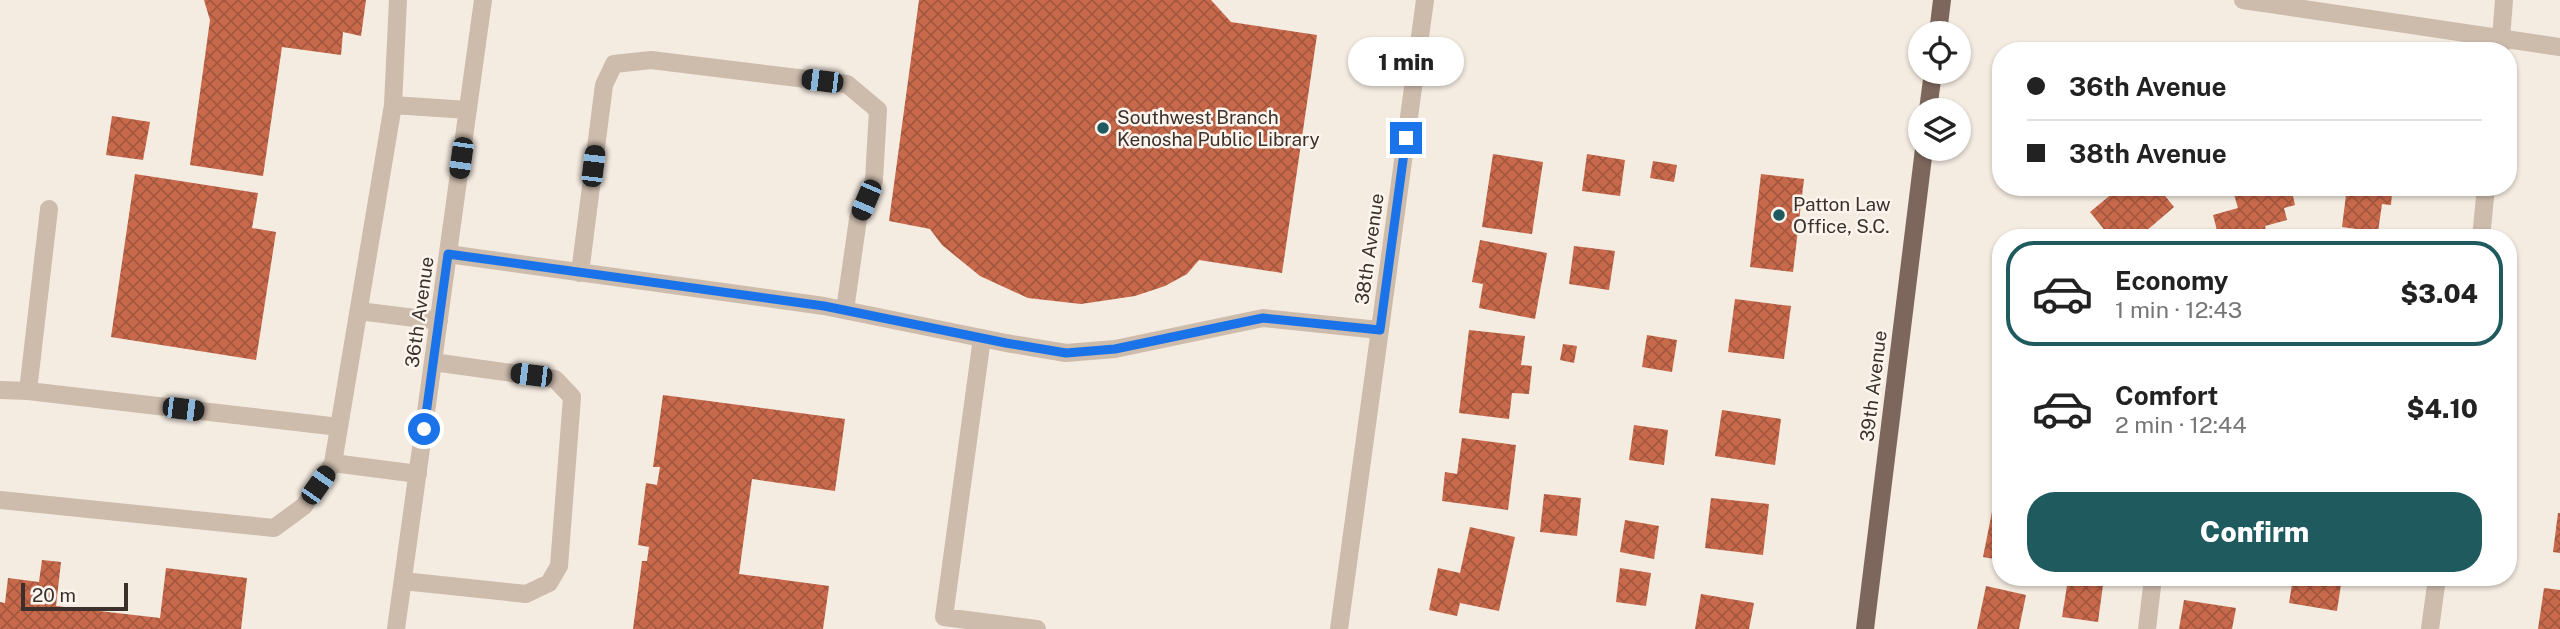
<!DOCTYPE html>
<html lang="en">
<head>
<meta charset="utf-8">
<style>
  :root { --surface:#fff; --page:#f2f2f2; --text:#222; --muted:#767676; --line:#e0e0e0; --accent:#1f5a5e }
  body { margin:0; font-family:"Public Sans",sans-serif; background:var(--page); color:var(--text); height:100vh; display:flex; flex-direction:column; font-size:26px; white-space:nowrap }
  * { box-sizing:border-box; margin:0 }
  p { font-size:23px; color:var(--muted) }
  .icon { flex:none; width:38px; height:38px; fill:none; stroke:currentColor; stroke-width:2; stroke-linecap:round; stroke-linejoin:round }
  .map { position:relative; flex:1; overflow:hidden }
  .sheet { position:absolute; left:1992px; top:229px; width:525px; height:357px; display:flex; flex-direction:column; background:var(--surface); border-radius:28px; box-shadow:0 2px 5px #0004 }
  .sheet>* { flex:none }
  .top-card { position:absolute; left:1992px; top:42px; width:525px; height:154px; border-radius:28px; box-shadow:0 2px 5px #0004; display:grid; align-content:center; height:154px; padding:0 35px; background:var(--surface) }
  .tools { position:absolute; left:1908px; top:21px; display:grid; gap:14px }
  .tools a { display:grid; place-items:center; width:63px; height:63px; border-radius:50%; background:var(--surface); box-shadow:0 2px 5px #0004; font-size:35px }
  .scale { position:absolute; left:21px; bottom:18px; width:107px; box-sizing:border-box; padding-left:7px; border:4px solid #3b302b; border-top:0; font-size:19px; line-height:24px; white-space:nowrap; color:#3b302b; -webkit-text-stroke:5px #fbf5ee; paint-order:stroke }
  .end { position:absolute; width:32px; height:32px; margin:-16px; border:9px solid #1a73e8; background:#fff; box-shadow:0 0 0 4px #fff }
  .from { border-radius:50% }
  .bubble { position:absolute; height:49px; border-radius:24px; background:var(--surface); box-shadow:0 2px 5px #0004; font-size:23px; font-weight:800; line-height:49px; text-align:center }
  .car { position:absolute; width:21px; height:42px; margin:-21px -10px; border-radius:9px; box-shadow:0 0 5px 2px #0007; background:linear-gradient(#222 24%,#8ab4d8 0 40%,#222 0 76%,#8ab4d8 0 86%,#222 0) }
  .top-card b { display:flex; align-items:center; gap:24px; height:66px; font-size:26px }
  .top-card b+b { border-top:2px solid var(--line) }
  .top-card i { width:18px; height:18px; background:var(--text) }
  ul { padding:12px 0 0; list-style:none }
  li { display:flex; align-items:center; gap:21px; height:105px; margin:0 14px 10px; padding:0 21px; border:4px solid transparent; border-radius:28px }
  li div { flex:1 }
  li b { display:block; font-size:26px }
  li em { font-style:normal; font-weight:800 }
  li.active { border-color:var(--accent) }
  li>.icon { width:63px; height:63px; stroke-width:1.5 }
  .action { display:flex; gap:14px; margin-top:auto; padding:14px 35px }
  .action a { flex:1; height:80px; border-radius:28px; background:var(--accent); color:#fff; font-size:28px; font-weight:800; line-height:80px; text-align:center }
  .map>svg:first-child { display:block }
  .building { fill:url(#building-cross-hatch) }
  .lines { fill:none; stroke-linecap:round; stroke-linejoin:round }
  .minor { stroke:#cdbbac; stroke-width:18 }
  .major { stroke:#7d675c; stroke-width:18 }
  .route { stroke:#1a73e8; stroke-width:9 }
  .poi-dot { fill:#1f5a5e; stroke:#fbf5ee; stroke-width:2.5 }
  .labels { text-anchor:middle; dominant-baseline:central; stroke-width:5; stroke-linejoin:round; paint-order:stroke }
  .poi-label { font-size:19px; fill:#3b302b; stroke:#fbf5ee; text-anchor:start }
  .street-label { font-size:19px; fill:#3b302b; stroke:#fbf5ee }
</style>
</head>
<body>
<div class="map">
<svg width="2560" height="629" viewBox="0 0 2560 629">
  <defs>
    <pattern id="building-cross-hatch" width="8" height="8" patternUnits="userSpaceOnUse" patternTransform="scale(1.75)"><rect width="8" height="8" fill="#c8694b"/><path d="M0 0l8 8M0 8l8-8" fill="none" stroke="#a4573f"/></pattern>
  </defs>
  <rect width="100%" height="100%" fill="#f4ebe1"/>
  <!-- building -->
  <path class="building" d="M204 0H366L361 36 343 32 341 55 282 47 263 176 190 165 210 20Z
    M919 0H1211L1231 22 1317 35 1282 273 1199 260 1187 274 1165 286 1135 296 1081 304 1028 298 980 276 942 245 930 229 889 221Z
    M112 116 150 122 143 160 106 155Z
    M1493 154 1543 162 1532 234 1482 227Z
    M1587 154 1625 160 1620 196 1582 191Z
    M1653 161 1677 165 1674 182 1650 178Z
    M135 174 258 193 252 228 276 232 256 360 111 337Z
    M1761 174 1804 179 1793 272 1750 267Z
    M2120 187H2158L2174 207 2138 238H2111L2090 212Z
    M2237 187H2291L2295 205 2284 208 2287 220 2265 226 2268 238H2219L2213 215 2238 208 2232 188Z
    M2347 187H2372V191L2392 193 2391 205 2382 204 2378 232 2342 227Z
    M1480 240 1547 253 1535 319 1479 308 1483 284 1472 282Z
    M1574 246 1615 251 1609 290 1569 284Z
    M1735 299 1791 306 1784 359 1728 352Z
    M1469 330 1525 336 1521 365 1532 366 1529 394 1512 393 1509 419 1459 413Z
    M1647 335 1677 340 1672 372 1642 367Z
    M1563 344 1577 346 1574 363 1560 360Z
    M663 395 845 419 835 491 752 479 739 574 829 586 823 629H633L642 561H647L649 547 638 545 646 483 657 485 660 467H653Z
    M1722 410 1781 419 1775 465 1715 456Z
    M1634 425 1668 430 1664 465 1629 460Z
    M1462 438 1516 445 1508 510 1442 501 1445 472 1457 474Z
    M1544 494 1581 498 1577 536 1540 532Z
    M1711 498 1769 504 1763 555 1705 548Z
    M1993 507 2000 508V560L1983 557Z
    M2558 513H2560V553L2553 552Z
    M1625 520 1659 526 1654 559 1620 552Z
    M1470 527 1515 537 1499 611 1460 603 1457 616 1429 610 1438 568 1460 573Z
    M42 560 61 562 56 606 160 618 166 568 247 578 241 629H0V602L5 603 8 578 39 582Z
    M1620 568 1651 573 1646 606 1616 602Z
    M2293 578H2342L2337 611 2289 603Z
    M2068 579 2103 585 2098 622 2062 617Z
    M1986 586 2026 595 2019 629H1977Z
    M2544 588 2560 590V629H2538Z
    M1701 594 1754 603 1749 629H1695Z
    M2184 600 2236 608 2232 629H2179Z"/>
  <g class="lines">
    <!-- minor -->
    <path class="minor" d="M398 0 393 105 333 463 418 474
      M2243 0 2560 47
      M2500 51 2504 0
      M393 105 468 110
      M2481 238 2486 187
      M448 254 824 306 1006 343 1066 353 1115 349 1263 318 1379 330
      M580 273 604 85 614 64 651 60 847 84 878 110 874 180 858 219 845 310
      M359 311 439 321
      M982 338 944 617 1037 629
      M0 390 28 391 339 427
      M28 391 49 209
      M0 500 274 528 304 506 333 463
      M403 581 526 594 549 583 559 566 572 397 555 379 433 362
      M396 629 483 0
      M1339 629 1425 0
      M2147 629 2153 578
      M2430 629 2437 578"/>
    <!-- major -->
    <path class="major" d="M1938 33 1942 0
      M1928 110 1933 72
      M1865 629 1924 149"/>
  </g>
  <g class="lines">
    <!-- route -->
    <path class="route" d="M424 429 448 254 824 306 1006 343 1066 353 1115 349 1263 318 1380 330 1406 138"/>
  </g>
  <!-- markers -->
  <g class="poi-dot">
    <circle cx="1103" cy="128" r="7"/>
    <circle cx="1779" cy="215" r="7"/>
  </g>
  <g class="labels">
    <!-- poi labels -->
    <g class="poi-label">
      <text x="1117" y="117">Southwest Branch<tspan x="1117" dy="22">Kenosha Public Library</tspan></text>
      <text x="1793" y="204">Patton Law<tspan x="1793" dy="22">Office, S.C.</tspan></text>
    </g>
    <!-- street labels -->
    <g class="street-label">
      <text transform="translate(1369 249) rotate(-82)">38th Avenue</text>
      <text transform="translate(419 312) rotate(-82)">36th Avenue</text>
      <text transform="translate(1873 386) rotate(-83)">39th Avenue</text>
    </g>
  </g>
</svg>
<div class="tools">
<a><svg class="icon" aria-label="locate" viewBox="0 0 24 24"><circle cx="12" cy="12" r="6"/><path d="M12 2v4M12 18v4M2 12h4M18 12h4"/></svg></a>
<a><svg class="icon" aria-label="layers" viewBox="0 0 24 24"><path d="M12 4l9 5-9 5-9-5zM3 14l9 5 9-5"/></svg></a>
</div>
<div class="scale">20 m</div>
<i class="end from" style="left:424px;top:429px"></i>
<i class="end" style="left:1406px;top:138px"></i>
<div class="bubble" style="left:1348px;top:37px;width:116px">1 min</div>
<i class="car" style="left:822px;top:81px;rotate:277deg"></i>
<i class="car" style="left:461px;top:158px;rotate:188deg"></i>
<i class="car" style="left:593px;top:166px;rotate:7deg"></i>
<i class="car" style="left:866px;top:200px;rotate:203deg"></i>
<i class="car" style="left:531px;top:375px;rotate:277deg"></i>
<i class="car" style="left:183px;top:409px;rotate:97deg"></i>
<i class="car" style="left:318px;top:485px;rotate:35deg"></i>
<div class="top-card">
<b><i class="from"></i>36th Avenue</b>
<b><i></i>38th Avenue</b>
</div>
<section class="sheet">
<ul>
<li class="active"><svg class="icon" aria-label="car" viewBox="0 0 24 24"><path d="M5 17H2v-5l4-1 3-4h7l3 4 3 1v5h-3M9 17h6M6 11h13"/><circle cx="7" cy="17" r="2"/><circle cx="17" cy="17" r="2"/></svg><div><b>Economy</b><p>1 min · 12:43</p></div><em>$3.04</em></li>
<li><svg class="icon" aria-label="car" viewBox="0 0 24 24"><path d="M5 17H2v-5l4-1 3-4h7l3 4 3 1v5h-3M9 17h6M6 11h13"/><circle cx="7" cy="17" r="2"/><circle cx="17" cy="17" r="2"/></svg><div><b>Comfort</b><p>2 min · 12:44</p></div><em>$4.10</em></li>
</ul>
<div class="action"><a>Confirm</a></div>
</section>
</div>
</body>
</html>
